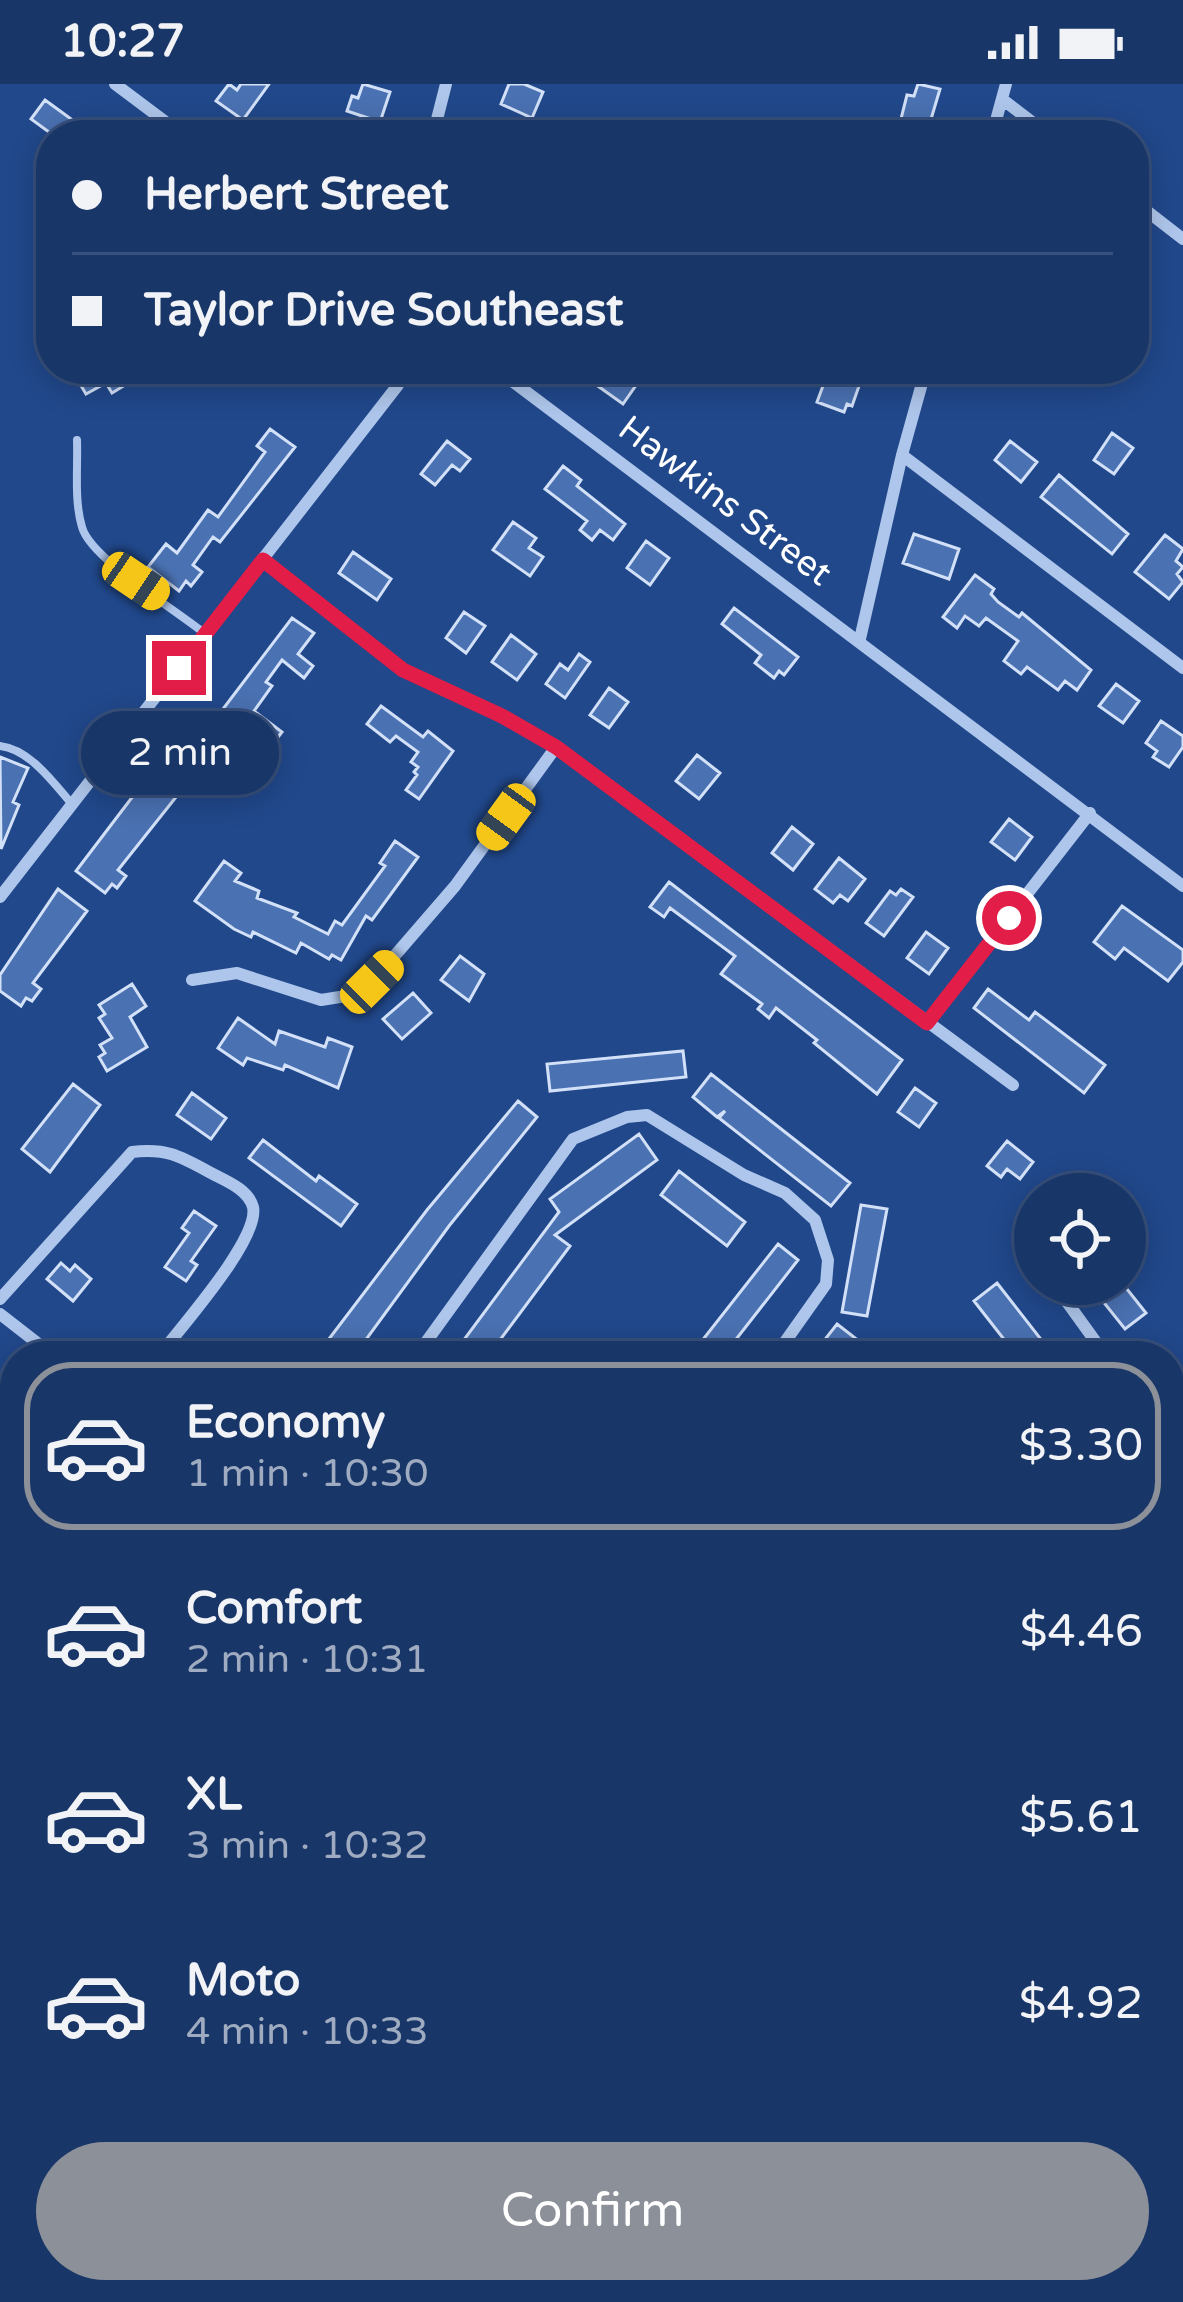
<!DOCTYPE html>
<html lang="en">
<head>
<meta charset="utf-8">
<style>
  :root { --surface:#193668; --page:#223e6e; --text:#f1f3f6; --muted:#9fabc0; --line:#37507c; --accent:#8c9099 }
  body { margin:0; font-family:"Varela Round",sans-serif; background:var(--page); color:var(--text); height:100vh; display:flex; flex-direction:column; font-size:45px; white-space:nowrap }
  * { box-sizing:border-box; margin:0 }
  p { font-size:39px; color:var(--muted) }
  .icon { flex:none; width:66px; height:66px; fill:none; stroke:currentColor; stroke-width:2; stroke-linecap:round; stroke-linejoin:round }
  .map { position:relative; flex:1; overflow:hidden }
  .details { position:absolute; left:0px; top:1257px; width:1185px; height:963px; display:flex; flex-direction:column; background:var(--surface); border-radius:48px 48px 0 0; box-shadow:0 6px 30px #0003,0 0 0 3px var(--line) }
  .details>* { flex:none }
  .banner { position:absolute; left:36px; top:36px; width:1113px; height:264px; border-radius:48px; box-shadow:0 6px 30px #0003,0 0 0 3px var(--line); display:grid; align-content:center; height:264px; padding:0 36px; background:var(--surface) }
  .controls { position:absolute; left:1014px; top:1089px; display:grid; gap:24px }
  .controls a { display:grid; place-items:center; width:132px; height:132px; border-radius:50%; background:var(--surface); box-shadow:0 6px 30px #0003,0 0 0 3px var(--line); font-size:60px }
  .end { position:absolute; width:54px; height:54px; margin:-27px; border:15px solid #e11d48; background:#fff; box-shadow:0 0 0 6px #fff }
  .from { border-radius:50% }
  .bubble { position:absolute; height:84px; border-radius:42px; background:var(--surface); box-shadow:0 6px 30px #0003,0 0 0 3px var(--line); font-size:39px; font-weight:600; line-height:84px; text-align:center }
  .car { position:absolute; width:36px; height:72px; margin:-36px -18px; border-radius:15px; box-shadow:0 0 9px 3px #0007; background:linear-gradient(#f5c518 24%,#345 0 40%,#f5c518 0 76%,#345 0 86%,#f5c518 0) }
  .banner b { display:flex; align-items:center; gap:42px; height:114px; font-size:45px }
  .banner b+b { border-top:3px solid var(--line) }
  .banner i { width:30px; height:30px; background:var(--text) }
  ul { padding:21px 0 0; list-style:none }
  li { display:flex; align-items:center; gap:36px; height:168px; margin:0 24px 18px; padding:0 12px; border:6px solid transparent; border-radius:48px }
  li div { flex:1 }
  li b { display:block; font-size:45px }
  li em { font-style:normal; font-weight:600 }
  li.active { border-color:var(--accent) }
  li>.icon { width:108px; height:108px; stroke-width:1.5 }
  .action { display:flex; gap:24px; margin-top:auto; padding:24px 36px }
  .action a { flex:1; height:138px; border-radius:72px; background:var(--accent); color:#fff; font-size:48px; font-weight:600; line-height:138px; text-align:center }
  .status { display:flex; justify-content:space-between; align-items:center; height:84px; padding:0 60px; background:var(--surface); direction:ltr }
  .status svg { height:33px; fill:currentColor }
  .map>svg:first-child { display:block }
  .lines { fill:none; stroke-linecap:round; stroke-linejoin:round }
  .stream { stroke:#a2c0ec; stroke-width:4.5 }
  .building { fill:#4a71b2; stroke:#d3e1f8; stroke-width:3 }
  .lane { stroke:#aec6eb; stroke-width:8 }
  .street { stroke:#aec6eb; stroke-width:12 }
  .primary { stroke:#f3f7fe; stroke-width:24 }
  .route { stroke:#e11d48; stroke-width:15 }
  .labels { text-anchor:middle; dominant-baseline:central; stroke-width:9; stroke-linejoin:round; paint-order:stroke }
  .street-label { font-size:36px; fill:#fff; stroke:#21488b }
</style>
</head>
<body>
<div class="status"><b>10:27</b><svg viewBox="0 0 49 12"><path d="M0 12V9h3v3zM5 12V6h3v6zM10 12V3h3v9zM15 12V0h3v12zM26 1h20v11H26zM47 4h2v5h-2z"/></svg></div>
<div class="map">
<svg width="1183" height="2218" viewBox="0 0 1183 2218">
  <rect width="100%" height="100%" fill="#21488b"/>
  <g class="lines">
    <!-- stream -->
    <path class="stream" d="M1170 1893 1183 1864
      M1129 2205 1133 2218"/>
  </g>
  <!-- building -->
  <path class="building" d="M229 0 237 6 241 0H269L243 36 216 17Z
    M363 0 390 8 380 38 347 27 352 12 358 14Z
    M509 0H524L543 8 532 34 501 20Z
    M918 0 940 5 929 42 901 35 907 11 914 12Z
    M45 16 93 51H53L31 35Z
    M71 285H129L124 288 130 298 112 309 106 299 86 310Z
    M605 285H635L631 291 639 297 623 320 595 300Z
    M827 291 859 302 852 322 847 320 844 328 817 318Z
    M270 345 295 363 220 458 213 453 193 481 202 488 191 502 186 497 179 507 148 483 166 460 177 469 208 426 218 433 265 368 257 362Z
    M1112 349 1133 364 1114 390 1094 376Z
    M447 357 470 375 460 387 452 381 435 401 421 390Z
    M1010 357 1037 378 1021 398 995 376Z
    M563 382 581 396 577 402 625 440 613 456 600 446 592 456 580 446 587 437 545 405Z
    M1059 391 1128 450 1112 470 1041 413Z
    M513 438 536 454 529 464 543 473 530 492 493 466Z
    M914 450 959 465 949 495 903 479Z
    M1165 451 1183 465 1176 477 1183 483 1177 490 1183 498 1169 515 1135 488Z
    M646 457 669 474 650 501 627 484Z
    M353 468 391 495 377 516 339 489Z
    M975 491 994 505 991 510 998 518 1019 533 1022 529 1091 586 1077 606 1065 597 1058 606 1027 583 1021 590 1004 577 1018 557 986 534 979 542 965 532 957 544 943 533Z
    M734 524 798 573 784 591 779 587 774 594 755 579 761 571 722 540Z
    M464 528 485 542 466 569 446 554Z
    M292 534 314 549 298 570 313 582 304 594 282 576 266 598 272 602 254 627 282 648 272 661 246 640 234 655 227 649 118 786 126 792 117 804 112 800 105 809 76 787 146 695 153 701 175 673 181 678 198 658Z
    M511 551 536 570 517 596 492 578Z
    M579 570 590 578 565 614 546 600 560 580 568 586Z
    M1116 600 1139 617 1123 639 1099 622Z
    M609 604 628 618 609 644 590 631Z
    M381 622 423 653 428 647 453 667 419 715 406 706 417 691 414 688 418 683 411 678 418 668 396 652 390 658 367 640Z
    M1161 637 1183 652V663L1169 683 1153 673 1157 667 1146 659Z
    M697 671 720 689 699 715 676 697Z
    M0 673 28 684 13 718 19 721 1 765Z
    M1009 735 1032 753 1015 776 991 758Z
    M792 743 813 760 793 786 772 769Z
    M395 757 418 773 372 836 366 832 341 876 332 871 329 875 301 859 296 869 253 848 251 853 234 845 195 817 224 777 241 789 235 797 259 807 257 814 297 829 294 833 328 850 335 837 342 841 385 782 380 779Z
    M839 774 865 795 848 817 840 811 833 819 815 805Z
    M669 798 902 976 877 1010 814 959 817 956 776 924 769 934 758 925 762 920 721 890 735 872 670 824 664 833 650 823Z
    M58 805 87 827 33 899 41 905 32 917 26 914 21 922 0 907V891Z
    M901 805 913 813 884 852 866 839 890 807 896 811Z
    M1122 822 1183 866V878L1168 897 1124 864 1115 875 1094 858Z
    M926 848 948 864 929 890 907 874Z
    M460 872 484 890 469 917 441 896Z
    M132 900 146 922 130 933 147 963 107 987 99 973 105 969 100 961 112 954 99 934 105 930 99 921Z
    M988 905 1029 936 1035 928 1105 981 1084 1009 974 924Z
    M413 909 431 929 402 955 383 935Z
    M238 934 275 960 279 947 325 963 328 954 352 963 338 1004 285 981 283 986 247 974 243 981 218 964Z
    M683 967 686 993 550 1007 547 980Z
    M711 990 850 1099 831 1122 719 1034 725 1027 717 1033 693 1013Z
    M73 1000 100 1021 50 1088 22 1065Z
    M915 1004 936 1019 919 1043 898 1028Z
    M192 1009 226 1034 211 1055 177 1031Z
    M518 1017 537 1033 449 1142 354 1272H316L427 1126Z
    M639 1050 657 1076 555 1151 570 1162 488 1272 463 1257 559 1128 550 1115Z
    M263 1056 316 1097 319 1092 357 1120 341 1142 249 1074Z
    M1007 1057 1033 1078 1020 1095 1007 1085 1001 1093 987 1082Z
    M679 1087 745 1138 727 1162 661 1111Z
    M861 1121 887 1125 867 1232 842 1228Z
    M194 1127 216 1142 191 1177 197 1181 186 1197 165 1183 189 1149 182 1144Z
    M778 1160 798 1176 723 1272H690Z
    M61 1179 70 1187 75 1181 91 1195 73 1217 47 1195Z
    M997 1199 1054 1272H1017L974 1217Z
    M1089 1200H1123L1146 1229 1125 1245Z
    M837 1240 859 1257 848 1272H812Z"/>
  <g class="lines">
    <!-- lane -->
    <path class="lane" d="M77 356C78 383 74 417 82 443 90 474 176 526 204 549
      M0 662C29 665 53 698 71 719
      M420 1266 433 1272
      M0 2038 15 1995
      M0 2190 15 2152
      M541 2205 584 2218
      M724 2205 725 2218
      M313 2218 316 2205
      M474 2218 478 2205
      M965 2218 973 2205"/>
    <!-- street -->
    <path class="street" d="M115 0 183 51
      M1002 15 1049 51
      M433 51 446 0
      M992 51 1006 0
      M1134 117 1183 155
      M496 285 1183 802
      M902 371 1183 584
      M263 475 403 586 502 632 556 663 1013 1001
      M860 555 902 371 926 285
      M0 813 398 301 404 285
      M192 896 237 889 321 916 346 912 372 898 455 802 556 663
      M927 939 1090 729
      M1054 1200 1106 1272
      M0 1215 132 1068C167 1064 180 1072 211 1089 226 1097 248 1105 253 1123 260 1155 180 1244 159 1272
      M0 1230 54 1272
      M416 1272 573 1055 627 1033 647 1031 744 1091 785 1109 815 1136 828 1176 826 1200 775 1272
      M1170 1362 1183 1380
      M1170 1430 1183 1431
      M1170 1779 1183 1773
      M1170 2114 1183 2125
      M132 2218 141 2205"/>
    <!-- primary -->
    <path class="primary" d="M0 2126 15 2132
      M220 2205 257 2218"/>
  </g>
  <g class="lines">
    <!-- route -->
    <path class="route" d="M179 584 263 476 403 586 502 632 556 663 927 939 1009 834"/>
  </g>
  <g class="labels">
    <!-- street labels -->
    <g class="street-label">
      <text transform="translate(725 417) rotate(37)">Hawkins Street</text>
    </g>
  </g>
</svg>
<div class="controls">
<a><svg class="icon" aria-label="locate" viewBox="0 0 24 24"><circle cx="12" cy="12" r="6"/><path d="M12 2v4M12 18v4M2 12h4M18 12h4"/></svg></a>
</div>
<i class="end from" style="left:1009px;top:834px"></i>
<i class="end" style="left:179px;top:584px"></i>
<div class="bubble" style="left:81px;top:627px;width:198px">2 min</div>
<i class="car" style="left:136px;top:497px;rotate:124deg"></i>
<i class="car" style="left:506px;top:733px;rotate:216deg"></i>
<i class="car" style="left:372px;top:898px;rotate:45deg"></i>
<div class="banner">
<b><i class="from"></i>Herbert Street</b>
<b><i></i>Taylor Drive Southeast</b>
</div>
<section class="details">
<ul>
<li class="active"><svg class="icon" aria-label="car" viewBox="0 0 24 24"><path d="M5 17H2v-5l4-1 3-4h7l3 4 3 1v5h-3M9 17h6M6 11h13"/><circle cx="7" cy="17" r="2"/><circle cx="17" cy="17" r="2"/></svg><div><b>Economy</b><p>1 min · 10:30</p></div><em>$3.30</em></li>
<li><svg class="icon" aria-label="car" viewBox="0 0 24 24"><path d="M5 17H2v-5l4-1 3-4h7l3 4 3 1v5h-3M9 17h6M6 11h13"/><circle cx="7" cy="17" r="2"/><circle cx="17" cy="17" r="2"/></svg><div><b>Comfort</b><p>2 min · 10:31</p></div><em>$4.46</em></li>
<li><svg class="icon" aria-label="car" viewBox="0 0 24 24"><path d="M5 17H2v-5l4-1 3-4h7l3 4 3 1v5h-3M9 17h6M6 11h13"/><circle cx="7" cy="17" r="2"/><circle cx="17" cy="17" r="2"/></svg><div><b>XL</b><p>3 min · 10:32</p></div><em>$5.61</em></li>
<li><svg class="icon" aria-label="car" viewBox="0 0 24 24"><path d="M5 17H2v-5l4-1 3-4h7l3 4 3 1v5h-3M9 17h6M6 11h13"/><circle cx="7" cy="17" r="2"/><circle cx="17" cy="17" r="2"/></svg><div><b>Moto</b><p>4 min · 10:33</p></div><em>$4.92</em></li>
</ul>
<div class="action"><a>Confirm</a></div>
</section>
</div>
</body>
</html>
